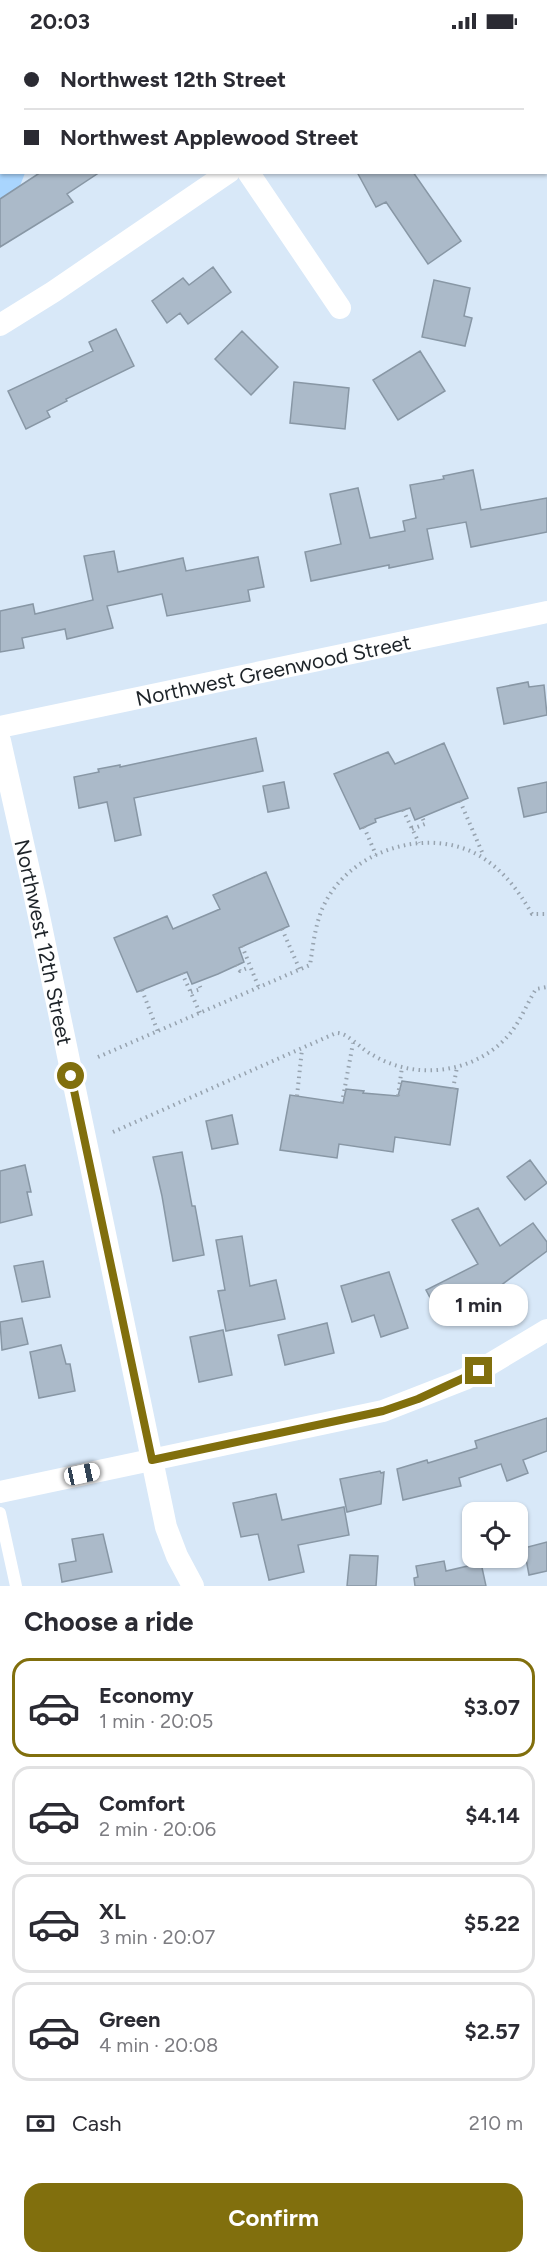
<!DOCTYPE html>
<html lang="en">
<head>
<meta charset="utf-8">
<style>
  :root { --surface:#fff; --page:#f7f7f7; --text:#2b2b33; --muted:#7c7c81; --line:#e1e1e2; --accent:#816f0d }
  body { margin:0; font-family:Figtree,sans-serif; background:var(--page); color:var(--text); height:100vh; display:flex; flex-direction:column; font-size:22px; white-space:nowrap }
  * { box-sizing:border-box; margin:0 }
  p { font-size:20px; color:var(--muted) }
  .icon { flex:none; width:33px; height:33px; fill:none; stroke:currentColor; stroke-width:2; stroke-linecap:round; stroke-linejoin:round }
  .map { position:relative; height:1544px; overflow:hidden }
  .details { display:flex; flex-direction:column; background:var(--surface); flex:1 }
  .details>* { flex:none }
  .hud { position:absolute; left:0px; top:0px; width:548px; height:132px; box-shadow:0 2px 4px #0004; display:grid; align-content:center; height:132px; padding:0 24px; background:var(--surface) }
  .controls { position:absolute; left:462px; top:1460px; display:grid; gap:12px }
  .controls a { display:grid; place-items:center; width:66px; height:66px; border-radius:12px; background:var(--surface); box-shadow:0 2px 4px #0004; font-size:30px }
  .end { position:absolute; width:27px; height:27px; margin:-14px; border:8px solid #816f0d; background:#fff; box-shadow:0 0 0 3px #fff }
  .from { border-radius:50% }
  .bubble { position:absolute; height:42px; border-radius:18px; background:var(--surface); box-shadow:0 2px 4px #0004; font-size:20px; font-weight:700; line-height:42px; text-align:center }
  .car { position:absolute; width:18px; height:36px; margin:-18px -9px; border-radius:8px; box-shadow:0 0 4px 2px #0007; background:linear-gradient(#fff 24%,#345 0 40%,#fff 0 76%,#345 0 86%,#fff 0) }
  .hud b { display:flex; align-items:center; gap:21px; height:57px; font-size:22px }
  .hud b+b { border-top:2px solid var(--line) }
  .hud i { width:15px; height:15px; background:var(--text) }
  ul { padding:0; list-style:none }
  li { display:flex; align-items:center; gap:18px; height:99px; margin:0 12px 9px; padding:0 12px; border:3px solid var(--line); border-radius:18px }
  li div { flex:1 }
  li b { display:block; font-size:22px }
  li em { font-style:normal; font-weight:700 }
  li.selected { border-color:var(--accent) }
  li>.icon { width:54px; height:54px; stroke-width:1.5 }
  h2 { padding:0 24px; font-size:27px; line-height:72px }
  .pay { display:flex; align-items:center; gap:15px; height:66px; padding:0 24px; font-size:22px }
  .pay p { margin-inline-start:auto }
  .primary-button { display:flex; gap:12px; margin-top:auto; padding:12px 24px }
  .primary-button a { flex:1; height:69px; border-radius:18px; background:var(--accent); color:#fff; font-size:24px; font-weight:700; line-height:69px; text-align:center }
  .status { display:flex; justify-content:space-between; align-items:center; height:42px; padding:0 30px; background:var(--surface); direction:ltr }
  .status svg { height:16px; fill:currentColor }
  .map>svg:first-child { display:block }
  .green { fill:#a9d5fe }
  .building { fill:#abbac9; stroke:#8897a5; stroke-width:1.5 }
  .lines { fill:none; stroke-linecap:round; stroke-linejoin:round }
  .path { stroke:#97a3af; stroke-width:4; stroke-dasharray:1.5 4.5; stroke-linecap:butt }
  .service { stroke:#fff; stroke-width:12 }
  .minor { stroke:#fff; stroke-width:22 }
  .route { stroke:#816f0d; stroke-width:8 }
  .labels { text-anchor:middle; dominant-baseline:central; stroke-width:4.5; stroke-linejoin:round; paint-order:stroke }
  .street-label { font-size:21px; fill:#1d2328; stroke:#ebf4fe }
</style>
</head>
<body>
<div class="status"><b>20:03</b><svg viewBox="0 0 49 12"><path d="M0 12V9h3v3zM5 12V6h3v6zM10 12V3h3v9zM15 12V0h3v12zM26 1h20v11H26zM47 4h2v5h-2z"/></svg></div>
<div class="map">
<svg width="547" height="1544" viewBox="0 0 547 1544">
  <rect width="100%" height="100%" fill="#d8e8f8"/>
  <!-- green -->
  <path class="green" d="M0 0H121L2 2V130L25 131 16 154 0 159Z"/>
  <!-- building -->
  <path class="building" d="M41 130H100L67 152 73 160 0 205V157Z
    M357 130H413L461 199 428 222 386 160 376 165Z
    M213 225 231 250 188 282 180 271 167 281 152 259 183 236 189 243Z
    M434 238 470 246 464 274 472 276 465 304 422 295Z
    M116 287 134 324 66 357 67 359 47 369 50 375 26 387 8 349 93 309 89 300Z
    M242 289 278 325 251 353 215 317Z
    M420 309 445 349 398 378 373 338Z
    M294 340 349 346 345 387 290 381Z
    M473 428 481 468 547 456V490L471 505 466 480 427 487 433 517 389 526V523L311 539 305 510 341 502 330 452 358 446 370 496 405 489 403 479 416 476 410 443 444 437 443 434Z
    M114 509 118 530 183 516 186 529 258 515 264 545 248 548 250 559 167 574 162 552 107 564 113 586 67 597 65 587 22 596 24 606 0 610V569L33 562 35 572 93 558 84 514Z
    M528 640 529 645 544 643 547 673 504 682 497 646Z
    M256 696 263 729 134 756 141 793 115 799 107 760 79 766 74 735 99 730 98 727 120 723V725Z
    M444 701 468 756 415 778 410 766 375 777 376 780 360 787 334 732 388 710 395 722Z
    M284 740 289 766 268 770 263 744Z
    M547 740V770L524 775 518 746Z
    M266 830 289 884 239 906 244 920 218 932 192 942 187 930 137 950 114 896 167 874 173 887 220 867 213 853Z
    M402 1039 458 1047 450 1103 395 1095 393 1110 339 1102 337 1116 280 1108 290 1053 343 1061 346 1047 364 1049 363 1051 398 1054Z
    M232 1073 238 1102 212 1107 206 1079Z
    M182 1110 192 1164H195L204 1213 173 1219 162 1154 153 1115Z
    M530 1118 547 1141 525 1158 507 1135Z
    M25 1123 31 1150H27L32 1173 0 1181V1129Z
    M478 1166 500 1204 533 1181 547 1200V1209L500 1244 441 1276 426 1248 478 1222 452 1178Z
    M242 1194 250 1244 276 1238 285 1277 226 1289 218 1249 225 1248 216 1198Z
    M43 1219 50 1255 22 1260 14 1224Z
    M389 1230 408 1286 381 1295 374 1273 352 1280 341 1244Z
    M22 1276 28 1302 2 1308 0 1280Z
    M327 1281 334 1311 285 1323 278 1293Z
    M223 1288 232 1333 199 1340 190 1295Z
    M61 1303 66 1322H70L75 1349 39 1356 30 1310Z
    M547 1376V1409L523 1418 528 1431 507 1439 501 1422 459 1436 461 1444 403 1458 397 1427 427 1418 428 1421 477 1406 475 1399Z
    M380 1429 381 1431 384 1430 381 1462 347 1470 340 1437Z
    M276 1452 282 1478 344 1465 349 1493 298 1503 304 1530 269 1538 258 1492 241 1495 233 1461Z
    M103 1492 112 1530 62 1540 59 1522 76 1519 72 1497Z
    M547 1500V1529L529 1533 524 1506Z
    M350 1513 378 1514 376 1544H347Z
    M444 1519 446 1529 481 1521 486 1544H415L414 1536 418 1535 416 1524Z"/>
  <g class="lines">
    <!-- path -->
    <path class="path" d="M212 0 213 2
      M94 2 96 0
      M0 69 2 68
      M460 759 482 810
      M403 768 419 801
      M364 785 376 813
      M412 787 425 782 422 775
      M282 887 300 928
      M242 904 259 946
      M236 923 240 929 250 925
      M182 931 200 971
      M142 948 158 990
      M191 950 201 947 198 940
      M98 1015 310 923C313 904 315 883 323 865 348 809 427 783 480 814 504 829 518 848 532 872H547
      M453 1047 457 1025
      M297 1054 302 1007
      M398 1054 402 1025
      M342 1061 353 1001
      M113 1090 336 991C347 990 361 1007 371 1012 414 1039 473 1032 507 995 520 981 526 963 536 947L547 945"/>
    <!-- service -->
    <path class="service" d="M0 1471 16 1544"/>
    <!-- minor -->
    <g class="minor">
      <path d="M413 2 415 0"/>
      <path d="M248 130 340 266"/>
      <path d="M0 283 53 250 229 130"/>
      <path id="s1" d="M0 685 547 570"/>
      <path id="s2" d="M0 699 35 855 166 1485 177 1514 193 1544"/>
      <path d="M0 1450 383 1369 465 1337 547 1288"/>
    </g>
  </g>
  <g class="lines">
    <!-- route -->
    <path class="route" d="M71 1034 152 1418 383 1369 418 1357 479 1329"/>
  </g>
  <g class="labels">
    <!-- street labels -->
    <g class="street-label">
      <text stroke="none"><textPath href="#s1" startOffset="279">Northwest Greenwood Street</textPath></text>
      <text stroke="none"><textPath href="#s2" startOffset="206">Northwest 12th Street</textPath></text>
    </g>
  </g>
</svg>
<div class="controls">
<a><svg class="icon" aria-label="locate" viewBox="0 0 24 24"><circle cx="12" cy="12" r="6"/><path d="M12 2v4M12 18v4M2 12h4M18 12h4"/></svg></a>
</div>
<i class="end from" style="left:71px;top:1034px"></i>
<i class="end" style="left:479px;top:1329px"></i>
<div class="bubble" style="left:429px;top:1242px;width:99px">1 min</div>
<i class="car" style="left:82px;top:1432px;rotate:78deg"></i>
<div class="hud">
<b><i class="from"></i>Northwest 12th Street</b>
<b><i></i>Northwest Applewood Street</b>
</div>
</div>
<section class="details">
<h2>Choose a ride</h2>
<ul>
<li class="selected"><svg class="icon" aria-label="car" viewBox="0 0 24 24"><path d="M5 17H2v-5l4-1 3-4h7l3 4 3 1v5h-3M9 17h6M6 11h13"/><circle cx="7" cy="17" r="2"/><circle cx="17" cy="17" r="2"/></svg><div><b>Economy</b><p>1 min · 20:05</p></div><em>$3.07</em></li>
<li><svg class="icon" aria-label="car" viewBox="0 0 24 24"><path d="M5 17H2v-5l4-1 3-4h7l3 4 3 1v5h-3M9 17h6M6 11h13"/><circle cx="7" cy="17" r="2"/><circle cx="17" cy="17" r="2"/></svg><div><b>Comfort</b><p>2 min · 20:06</p></div><em>$4.14</em></li>
<li><svg class="icon" aria-label="car" viewBox="0 0 24 24"><path d="M5 17H2v-5l4-1 3-4h7l3 4 3 1v5h-3M9 17h6M6 11h13"/><circle cx="7" cy="17" r="2"/><circle cx="17" cy="17" r="2"/></svg><div><b>XL</b><p>3 min · 20:07</p></div><em>$5.22</em></li>
<li><svg class="icon" aria-label="car" viewBox="0 0 24 24"><path d="M5 17H2v-5l4-1 3-4h7l3 4 3 1v5h-3M9 17h6M6 11h13"/><circle cx="7" cy="17" r="2"/><circle cx="17" cy="17" r="2"/></svg><div><b>Green</b><p>4 min · 20:08</p></div><em>$2.57</em></li>
</ul>
<div class="pay"><svg class="icon" aria-label="cash" viewBox="0 0 24 24"><path d="M3 7h18v10H3z"/><circle cx="12" cy="12" r="2"/></svg>Cash<p>210 m</p></div>
<div class="primary-button"><a>Confirm</a></div>
</section>
</body>
</html>
